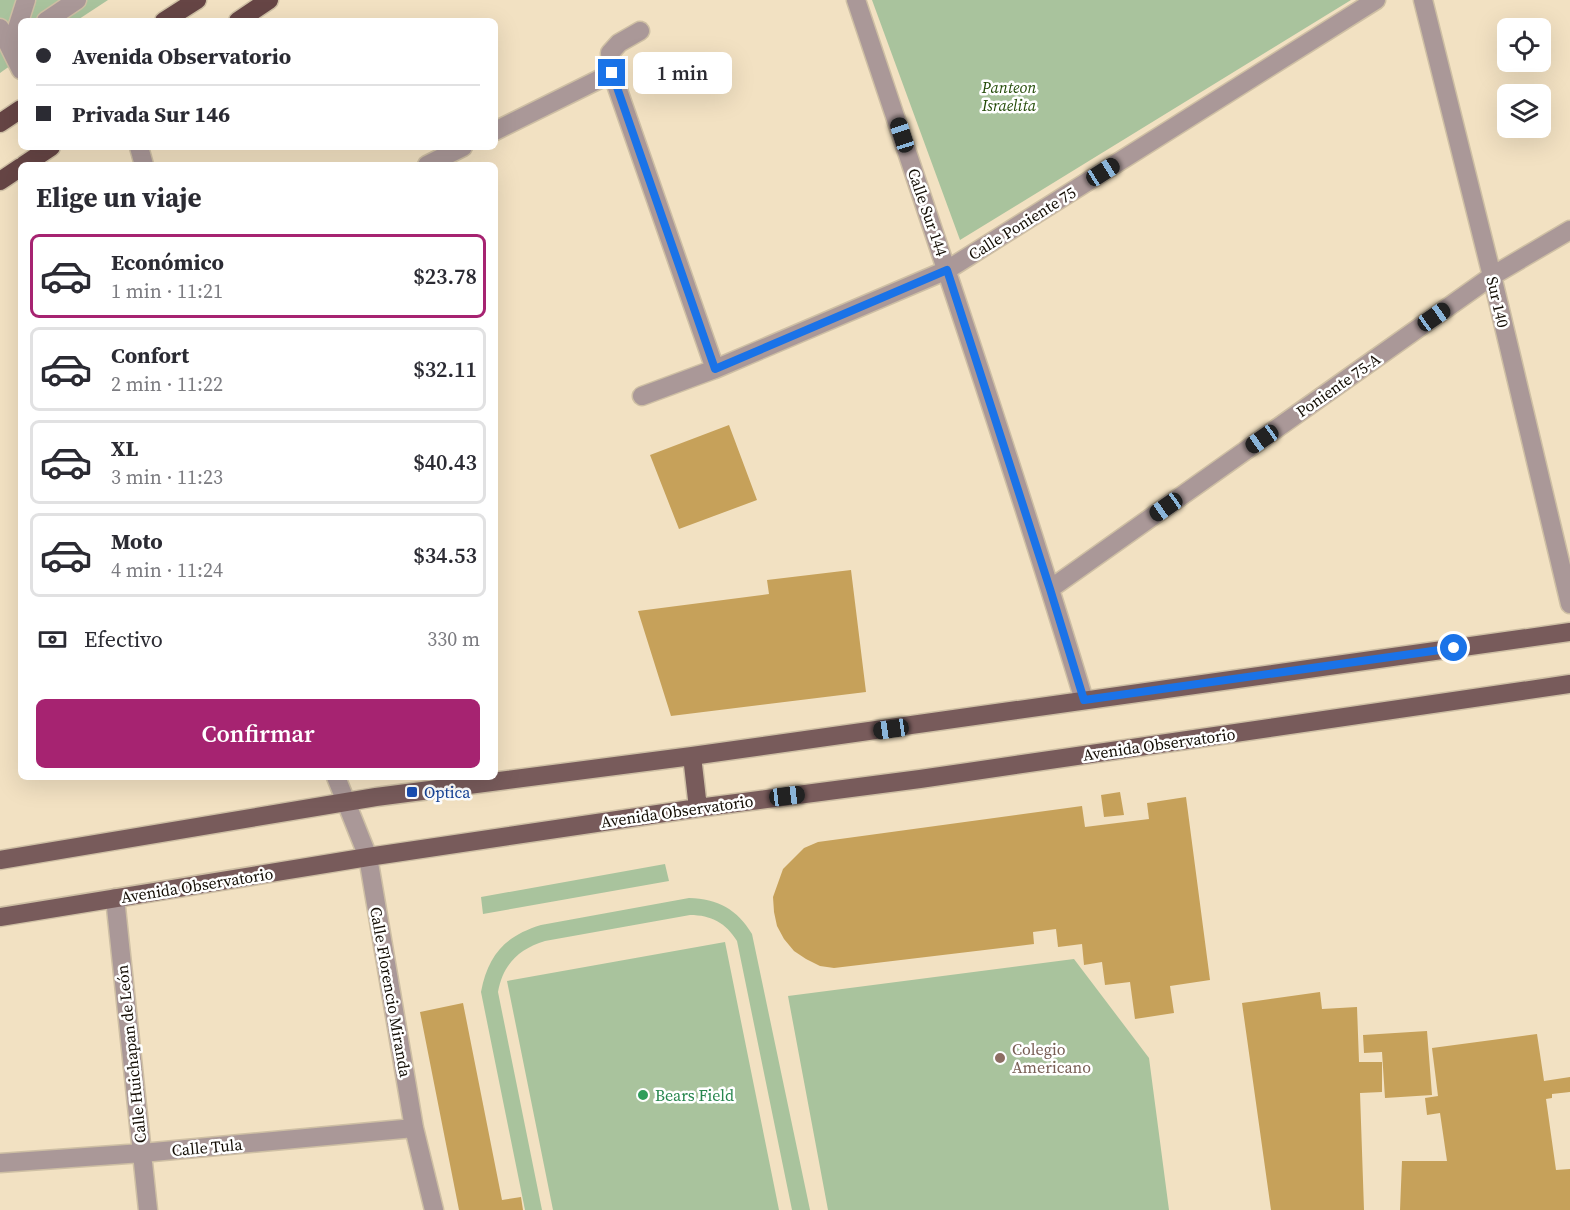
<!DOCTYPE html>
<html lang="es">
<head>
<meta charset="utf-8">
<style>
  :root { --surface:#fff; --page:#f2f2f3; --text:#2b2b33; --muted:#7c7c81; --line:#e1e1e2; --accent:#a62371 }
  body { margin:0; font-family:"Source Serif 4",serif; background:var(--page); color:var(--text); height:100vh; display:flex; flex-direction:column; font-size:22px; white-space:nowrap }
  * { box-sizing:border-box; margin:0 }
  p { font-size:20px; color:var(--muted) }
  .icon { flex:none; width:33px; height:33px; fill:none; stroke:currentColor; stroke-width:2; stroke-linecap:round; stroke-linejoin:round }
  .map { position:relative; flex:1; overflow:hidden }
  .side { position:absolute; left:18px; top:162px; width:480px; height:618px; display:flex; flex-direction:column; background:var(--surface); border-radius:9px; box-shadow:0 6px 24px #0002 }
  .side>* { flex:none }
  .guide { position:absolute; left:18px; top:18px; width:480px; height:132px; border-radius:9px; box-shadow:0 6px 24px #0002; display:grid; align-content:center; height:132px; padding:0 18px; background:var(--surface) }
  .fabs { position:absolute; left:1497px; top:18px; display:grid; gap:12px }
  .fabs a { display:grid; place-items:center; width:54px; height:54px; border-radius:9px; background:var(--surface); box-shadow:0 6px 24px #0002; font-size:30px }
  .end { position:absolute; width:27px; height:27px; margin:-14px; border:8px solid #1a73e8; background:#fff; box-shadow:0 0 0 3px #fff }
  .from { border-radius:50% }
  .bubble { position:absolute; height:42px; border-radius:9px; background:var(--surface); box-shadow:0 6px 24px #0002; font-size:20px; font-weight:600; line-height:42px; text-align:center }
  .car { position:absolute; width:18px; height:36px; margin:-18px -9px; border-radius:8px; box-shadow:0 0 4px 2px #0007; background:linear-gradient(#222 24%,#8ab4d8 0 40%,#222 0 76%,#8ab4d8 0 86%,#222 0) }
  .guide b { display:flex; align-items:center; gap:21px; height:57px; font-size:22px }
  .guide b+b { border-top:2px solid var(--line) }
  .guide i { width:15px; height:15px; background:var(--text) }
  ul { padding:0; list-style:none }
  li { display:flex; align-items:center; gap:18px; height:84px; margin:0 12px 9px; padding:0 6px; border:3px solid var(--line); border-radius:9px }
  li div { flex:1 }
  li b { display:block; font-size:22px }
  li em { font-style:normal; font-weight:600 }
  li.current { border-color:var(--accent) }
  li>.icon { width:54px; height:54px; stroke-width:1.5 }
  h2 { padding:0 18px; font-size:27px; line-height:72px }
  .pay { display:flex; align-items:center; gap:15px; height:66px; padding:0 18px; font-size:22px }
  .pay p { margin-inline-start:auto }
  .primary-button { display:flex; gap:12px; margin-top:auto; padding:12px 18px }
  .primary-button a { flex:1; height:69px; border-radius:9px; background:var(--accent); color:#fff; font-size:24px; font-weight:600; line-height:69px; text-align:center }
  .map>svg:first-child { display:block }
  .green { fill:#a9c39d }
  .building { fill:#c6a15a }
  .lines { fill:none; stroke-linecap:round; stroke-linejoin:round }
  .minor-casing { stroke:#cebfa4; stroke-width:21 }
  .major-casing { stroke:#cebfa4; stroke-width:21 }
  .highway-casing { stroke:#cebfa4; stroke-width:21 }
  .minor { stroke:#aa9898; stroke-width:18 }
  .major { stroke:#785b5b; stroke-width:18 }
  .highway { stroke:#664545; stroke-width:18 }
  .route { stroke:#1a73e8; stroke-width:8 }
  .transit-dot { fill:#1a4fb4; stroke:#fff; stroke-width:2 }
  .education-dot { fill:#8d6e63; stroke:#fff; stroke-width:2 }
  .leisure-dot { fill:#2e9e5b; stroke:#fff; stroke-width:2 }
  .labels { text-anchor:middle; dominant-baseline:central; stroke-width:5; stroke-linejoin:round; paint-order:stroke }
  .park-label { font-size:16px; font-style:italic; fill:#234b07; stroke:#fff }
  .street-label { font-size:16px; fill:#130d04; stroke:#fff }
  .transit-label { font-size:16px; fill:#164399; stroke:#fff; text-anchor:start }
  .education-label { font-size:16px; fill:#785e54; stroke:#fff; text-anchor:start }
  .leisure-label { font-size:16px; fill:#27864d; stroke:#fff; text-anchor:start }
</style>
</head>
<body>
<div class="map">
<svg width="1570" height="1210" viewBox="0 0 1570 1210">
  <rect width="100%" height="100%" fill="#f2e1c2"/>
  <!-- green -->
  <path class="green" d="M0 0H108L76 21H21V58L0 73Z
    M872 0H1351L960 240Z
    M665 864 669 881 483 914 481 897Z
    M689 898C718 899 737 909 752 934L810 1210H792L737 941C726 923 711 915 690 915L545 941C519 949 503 964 498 992L542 1210H525L481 992C488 955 505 936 541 925Z
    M725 942 779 1210H553L507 981Z
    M1074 959 1149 1058 1169 1210H828L788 996Z"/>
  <!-- building -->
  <path class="building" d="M729 425 757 500 679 529 650 455Z
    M851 570 866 692 671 716 638 611 769 594 767 580Z
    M1120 792 1124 815 1104 817 1101 795Z
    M1186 797 1210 980 1170 986 1174 1013 1135 1019 1130 982 1105 985 1102 962 1084 965 1082 944 1058 947 1056 929 1033 932 1034 944 834 968 820 966 806 959 794 951 784 939 777 926 774 912 773 897 783 869 804 848 818 842 1082 806 1085 827 1149 819 1147 803Z
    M1320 992 1322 1009 1357 1007 1359 1062H1382V1092L1360 1093 1364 1210H1271L1242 1003Z
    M463 1003 502 1200 521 1197 523 1210H459L420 1012Z
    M1427 1031 1432 1095 1385 1098 1382 1052 1364 1053 1363 1035Z
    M1537 1034 1544 1081 1570 1077V1092L1552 1094V1098L1546 1099 1556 1170 1570 1169V1210H1400L1402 1161H1447L1440 1113 1427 1115 1425 1098 1438 1096 1432 1048Z"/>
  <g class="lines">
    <defs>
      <path id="minor" d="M856 0C934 233 1013 465 1084 700
        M1423 0 1492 276 1570 604
        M46 21 77 0
        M0 28 21 70
        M11 47 26 0
        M612 73 715 369
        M495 131 612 73 610 53 619 43 640 31
        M139 147 144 165
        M427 165 463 147
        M642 396 715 369 947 270 1376 0
        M1050 589 1492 276 1570 230
        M336 777 368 857 414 1128 434 1210
        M115 898 148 1210
        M0 1163 142 1153 414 1128"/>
      <path id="major" d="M692 756 698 808
        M0 860 376 797 692 756 1570 632
        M0 917 368 857 698 808 920 779 1570 684"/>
      <path id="highway" d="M164 21 197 0
        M238 21 269 0
        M0 123 21 109
        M24 165 51 147
        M0 181 21 167"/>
    </defs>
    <!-- minor casing -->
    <use href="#minor" class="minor-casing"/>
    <!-- major casing -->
    <use href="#major" class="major-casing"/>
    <!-- highway casing -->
    <use href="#highway" class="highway-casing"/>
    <!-- minor -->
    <use href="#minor" class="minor"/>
    <!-- major -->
    <use href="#major" class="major"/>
    <!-- highway -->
    <use href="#highway" class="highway"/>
  </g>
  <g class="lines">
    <!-- route -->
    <path class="route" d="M612 73 715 369 947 270 1050 589 1084 700 1454 648"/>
  </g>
  <!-- markers -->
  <rect class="transit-dot" x="406" y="786" width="12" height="12" rx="3"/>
  <circle class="education-dot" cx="1000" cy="1058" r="6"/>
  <circle class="leisure-dot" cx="643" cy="1095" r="6"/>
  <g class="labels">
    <!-- park labels -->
    <g class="park-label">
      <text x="1009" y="87">Panteon<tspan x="1009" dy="18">Israelita</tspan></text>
    </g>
    <!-- street labels -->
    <g class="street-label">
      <text transform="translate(928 212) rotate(71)">Calle Sur 144</text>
      <text transform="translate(1022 223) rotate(-32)">Calle Poniente 75</text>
      <text transform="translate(1498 302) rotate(77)">Sur 140</text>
      <text transform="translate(1338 385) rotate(-35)">Poniente 75-A</text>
      <text transform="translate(1159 744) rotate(-8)">Avenida Observatorio</text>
      <text transform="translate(677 811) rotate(-8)">Avenida Observatorio</text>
      <text transform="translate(197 885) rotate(-9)">Avenida Observatorio</text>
      <text transform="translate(391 992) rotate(80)">Calle Florencio Miranda</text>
      <text transform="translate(131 1054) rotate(-96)">Calle Huichapan de León</text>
      <text transform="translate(207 1147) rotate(-5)">Calle Tula</text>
    </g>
    <!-- transit labels -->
    <g class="transit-label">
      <text x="424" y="792">Optica</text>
    </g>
    <!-- education labels -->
    <g class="education-label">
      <text x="1012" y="1049">Colegio<tspan x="1012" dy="18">Americano</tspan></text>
    </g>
    <!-- leisure labels -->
    <g class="leisure-label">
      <text x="655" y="1095">Bears Field</text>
    </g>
  </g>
</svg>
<div class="fabs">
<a><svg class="icon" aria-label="locate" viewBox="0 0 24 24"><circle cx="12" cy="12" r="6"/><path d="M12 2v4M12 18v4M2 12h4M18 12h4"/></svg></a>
<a><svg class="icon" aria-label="layers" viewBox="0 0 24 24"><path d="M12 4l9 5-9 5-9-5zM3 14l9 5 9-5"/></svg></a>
</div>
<i class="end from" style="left:1454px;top:648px"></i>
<i class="end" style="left:612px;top:73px"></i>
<div class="bubble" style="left:633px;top:52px;width:99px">1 min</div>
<i class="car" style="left:902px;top:135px;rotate:342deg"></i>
<i class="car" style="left:1103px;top:172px;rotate:58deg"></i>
<i class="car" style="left:1434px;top:317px;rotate:55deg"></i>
<i class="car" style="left:1262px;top:439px;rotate:235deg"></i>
<i class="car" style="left:1166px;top:507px;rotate:235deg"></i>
<i class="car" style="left:891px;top:729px;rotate:262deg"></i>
<i class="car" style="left:787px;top:796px;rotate:83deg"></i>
<div class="guide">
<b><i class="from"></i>Avenida Observatorio</b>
<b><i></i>Privada Sur 146</b>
</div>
<section class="side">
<h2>Elige un viaje</h2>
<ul>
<li class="current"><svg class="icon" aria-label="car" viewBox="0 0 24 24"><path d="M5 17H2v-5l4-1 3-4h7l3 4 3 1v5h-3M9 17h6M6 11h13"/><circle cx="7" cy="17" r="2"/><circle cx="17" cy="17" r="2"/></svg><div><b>Económico</b><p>1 min · 11:21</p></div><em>$23.78</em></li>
<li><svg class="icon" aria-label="car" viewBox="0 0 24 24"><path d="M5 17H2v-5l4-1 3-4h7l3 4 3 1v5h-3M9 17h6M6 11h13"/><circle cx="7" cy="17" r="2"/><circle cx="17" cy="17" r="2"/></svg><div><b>Confort</b><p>2 min · 11:22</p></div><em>$32.11</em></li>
<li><svg class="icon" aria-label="car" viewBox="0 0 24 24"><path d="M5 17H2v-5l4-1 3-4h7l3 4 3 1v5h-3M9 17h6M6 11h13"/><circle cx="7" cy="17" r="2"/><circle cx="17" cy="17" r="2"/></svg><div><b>XL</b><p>3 min · 11:23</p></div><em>$40.43</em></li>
<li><svg class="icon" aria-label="car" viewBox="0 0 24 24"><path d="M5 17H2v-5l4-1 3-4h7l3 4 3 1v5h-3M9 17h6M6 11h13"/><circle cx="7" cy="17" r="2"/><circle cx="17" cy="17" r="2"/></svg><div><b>Moto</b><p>4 min · 11:24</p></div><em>$34.53</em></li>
</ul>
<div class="pay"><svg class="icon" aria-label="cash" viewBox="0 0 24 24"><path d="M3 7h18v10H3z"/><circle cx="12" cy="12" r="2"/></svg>Efectivo<p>330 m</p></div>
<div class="primary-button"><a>Confirmar</a></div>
</section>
</div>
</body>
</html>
